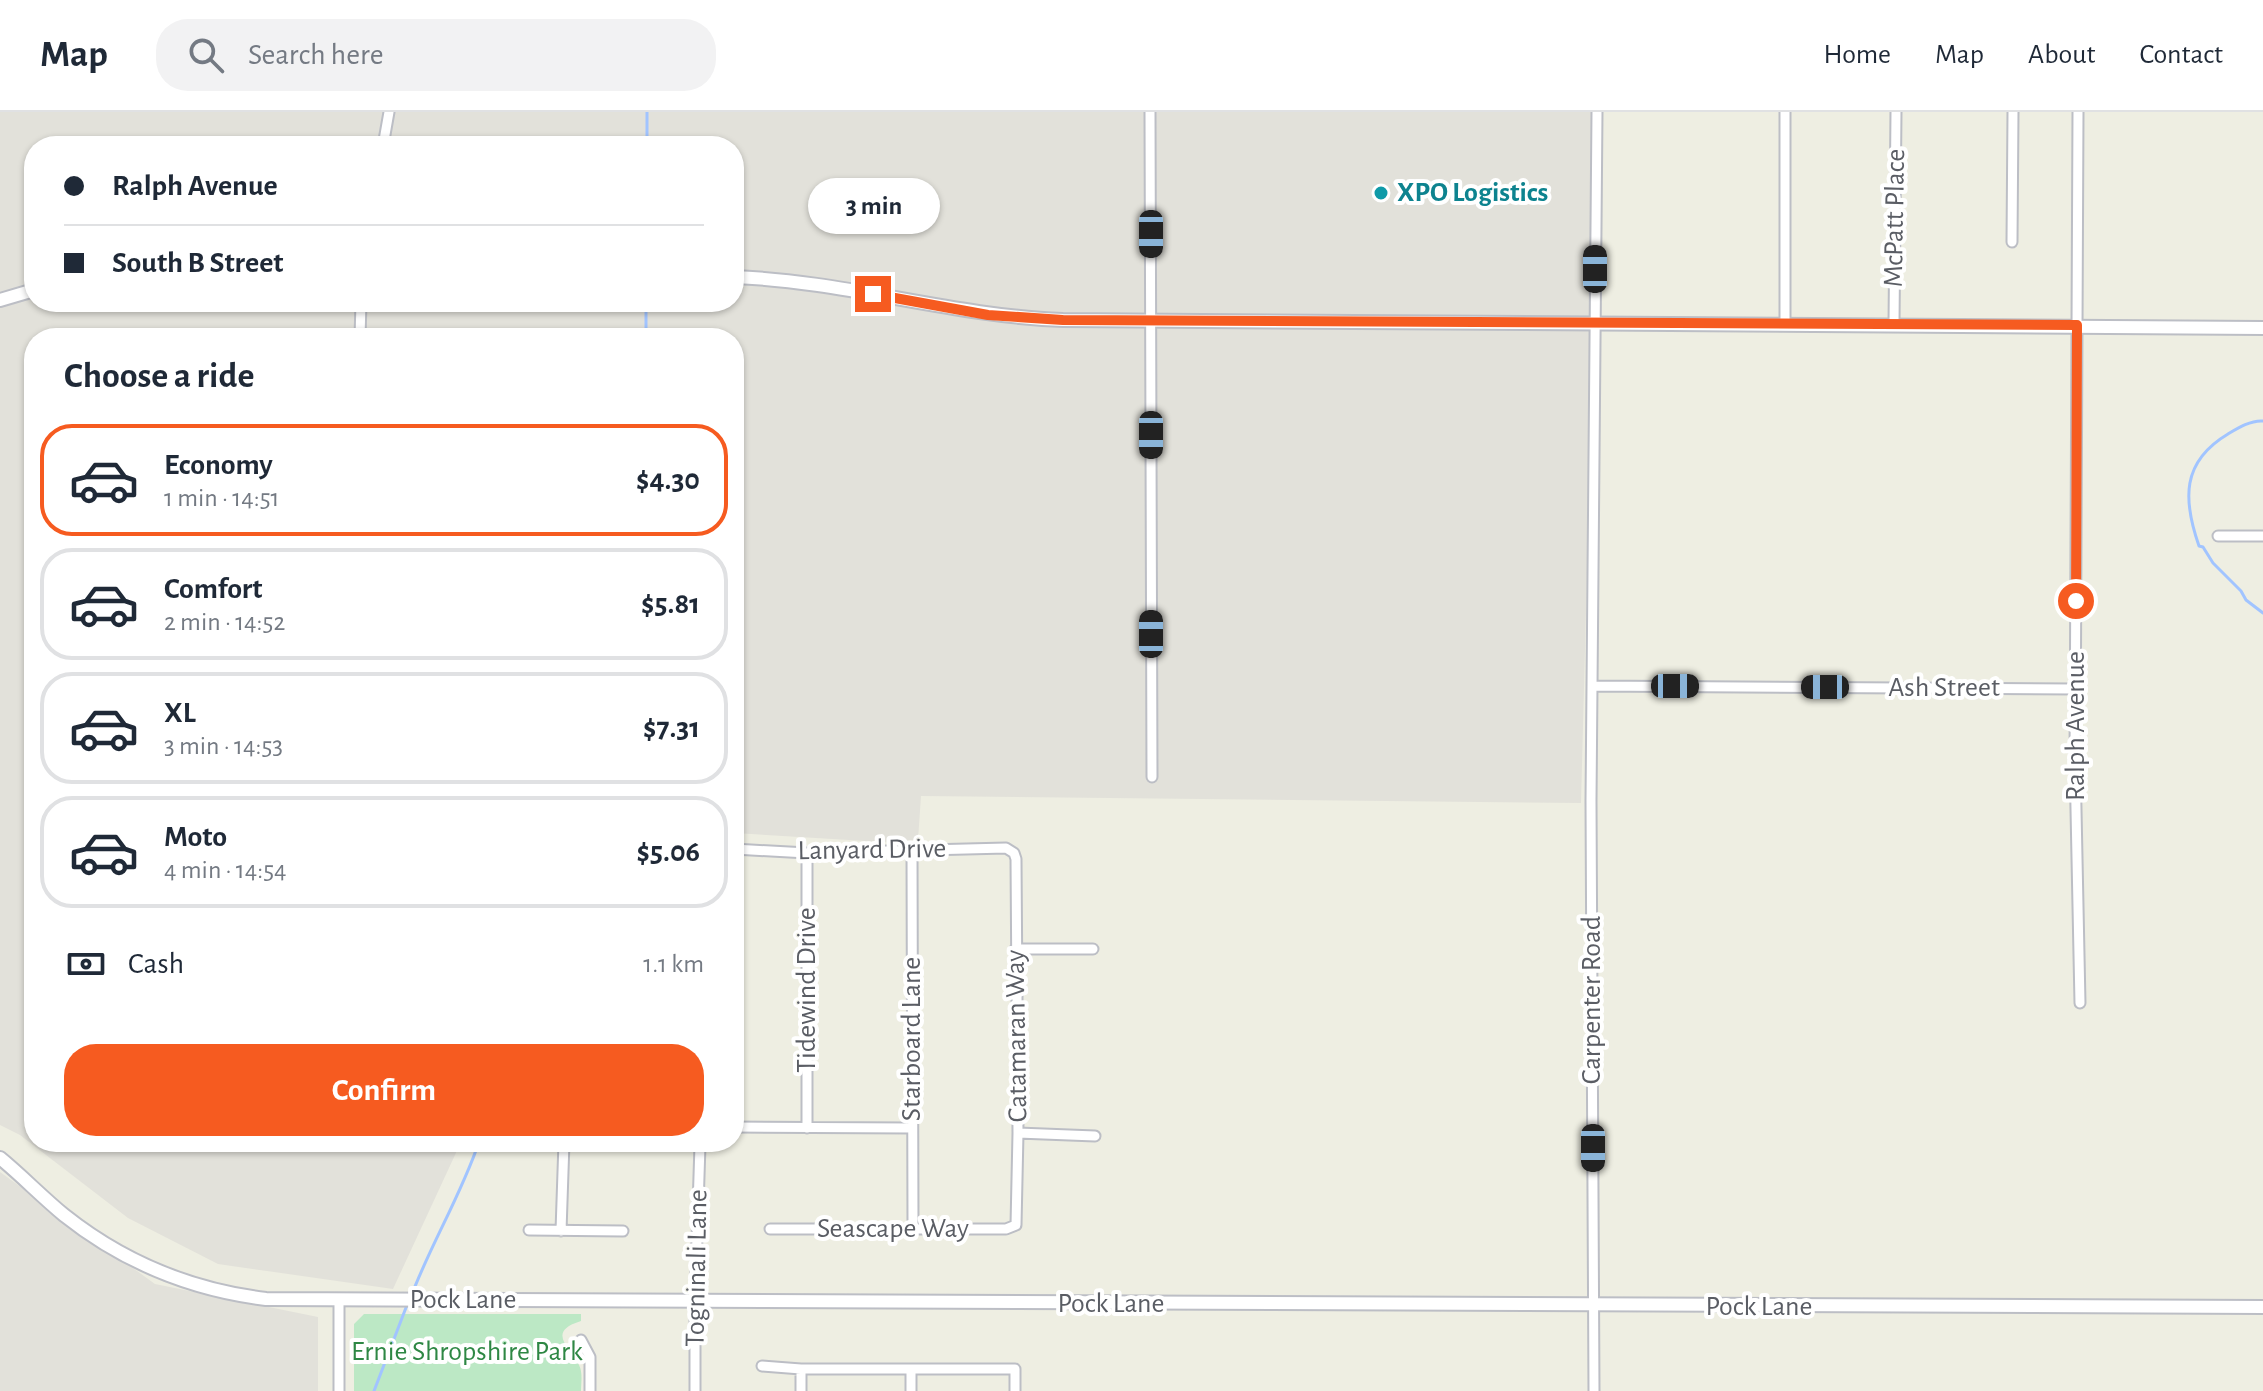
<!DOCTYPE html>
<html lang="en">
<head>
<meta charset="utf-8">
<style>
  :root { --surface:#fff; --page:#f2f2f3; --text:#1f2937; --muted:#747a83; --line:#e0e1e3; --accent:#f65b20 }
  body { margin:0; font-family:"Alegreya Sans",sans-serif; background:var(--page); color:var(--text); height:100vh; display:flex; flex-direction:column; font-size:30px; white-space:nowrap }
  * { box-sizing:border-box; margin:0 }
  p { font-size:26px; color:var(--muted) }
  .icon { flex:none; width:44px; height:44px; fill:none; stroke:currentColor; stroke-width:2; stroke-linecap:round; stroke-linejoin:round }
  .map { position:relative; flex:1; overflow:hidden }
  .details { position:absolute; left:24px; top:216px; width:720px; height:824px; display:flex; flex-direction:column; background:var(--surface); border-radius:32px; box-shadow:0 2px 6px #0004 }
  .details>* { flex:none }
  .hud { position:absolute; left:24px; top:24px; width:720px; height:176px; border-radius:32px; box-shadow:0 2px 6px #0004; display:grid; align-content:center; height:176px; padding:0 40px; background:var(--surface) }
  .end { position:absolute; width:36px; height:36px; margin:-18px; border:10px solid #f65b20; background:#fff; box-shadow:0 0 0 4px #fff }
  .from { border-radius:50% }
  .bubble { position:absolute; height:56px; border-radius:28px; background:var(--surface); box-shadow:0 2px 6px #0004; font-size:26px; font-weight:700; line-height:56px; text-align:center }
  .car { position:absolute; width:24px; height:48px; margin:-24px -12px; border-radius:10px; box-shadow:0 0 6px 2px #0007; background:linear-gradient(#222 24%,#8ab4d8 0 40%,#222 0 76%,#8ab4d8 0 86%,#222 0) }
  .hud b { display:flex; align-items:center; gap:28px; height:76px; font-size:30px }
  .hud b+b { border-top:2px solid var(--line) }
  .hud i { width:20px; height:20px; background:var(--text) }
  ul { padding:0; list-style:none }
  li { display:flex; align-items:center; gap:24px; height:112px; margin:0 16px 12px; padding:0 24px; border:4px solid var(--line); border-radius:32px }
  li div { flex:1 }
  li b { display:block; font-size:30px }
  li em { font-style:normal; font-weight:700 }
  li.current { border-color:var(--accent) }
  li>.icon { width:72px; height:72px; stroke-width:1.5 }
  h2 { padding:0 40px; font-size:36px; line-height:96px }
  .pay { display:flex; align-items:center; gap:20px; height:88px; padding:0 40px; font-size:30px }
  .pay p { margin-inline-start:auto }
  .cta { display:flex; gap:16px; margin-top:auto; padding:16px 40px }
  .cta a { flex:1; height:92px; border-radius:32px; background:var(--accent); color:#fff; font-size:32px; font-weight:700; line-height:92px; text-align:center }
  header { display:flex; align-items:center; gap:48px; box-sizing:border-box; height:112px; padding:0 40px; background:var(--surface); border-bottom:2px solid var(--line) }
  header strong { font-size:38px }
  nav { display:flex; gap:44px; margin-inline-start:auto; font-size:28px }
  .search { width:560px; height:72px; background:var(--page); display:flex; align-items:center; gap:20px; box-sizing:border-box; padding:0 28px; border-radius:32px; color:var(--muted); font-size:30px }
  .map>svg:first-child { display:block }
  .industrial { fill:#e2e1da; fill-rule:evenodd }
  .green { fill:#bce8c5 }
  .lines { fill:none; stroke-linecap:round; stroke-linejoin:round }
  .stream { stroke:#a1c4ff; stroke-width:3 }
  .minor-casing { stroke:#bcbec5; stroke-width:13 }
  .tertiary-casing { stroke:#bcbec5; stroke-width:16 }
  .minor { stroke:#fff; stroke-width:9 }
  .tertiary { stroke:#fff; stroke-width:12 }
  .route { stroke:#f65b20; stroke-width:10 }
  .culture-dot { fill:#0f9aa8; stroke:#fff; stroke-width:3 }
  .labels { text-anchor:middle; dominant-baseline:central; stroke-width:8; stroke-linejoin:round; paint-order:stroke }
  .culture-label { font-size:28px; font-weight:bold; fill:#0d838f; stroke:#fff; text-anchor:start }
  .street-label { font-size:28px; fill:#5a5d64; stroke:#fff }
  .park-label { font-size:28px; fill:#2e8744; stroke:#fff }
</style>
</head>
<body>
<header>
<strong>Map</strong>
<div class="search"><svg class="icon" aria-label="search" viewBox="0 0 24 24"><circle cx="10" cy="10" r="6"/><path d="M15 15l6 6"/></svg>Search here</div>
<nav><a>Home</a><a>Map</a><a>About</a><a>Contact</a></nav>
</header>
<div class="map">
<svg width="2263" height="1279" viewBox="0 0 2263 1279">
  <rect width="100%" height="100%" fill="#eeeee2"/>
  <!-- industrial -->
  <path class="industrial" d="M0 0H1599L1581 691 921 684 918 728 882 730 734 721V226H34V1030H461L393 1177 218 1152 128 1106 20 1023 0 1013ZM34 34H734V190H34Z
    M0 1060 155 1172 318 1205V1279H0Z"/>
  <!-- green -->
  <path class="green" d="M364 1202H581V1209C545 1220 571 1236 579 1253 583 1261 581 1271 581 1279H354V1212Z"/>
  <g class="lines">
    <!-- stream -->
    <path class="stream" d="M647 0V34
      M646 226V190
      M2263 309C2251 308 2238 316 2228 322 2181 350 2183 388 2199 434L2203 435 2213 451 2241 479 2246 488 2263 501
      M412 1182C432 1130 461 1083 479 1030
      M374 1279 407 1193"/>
    <defs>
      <path id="minor" d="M1150 0 1152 665
        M2078 0 2075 649 2080 891
        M383 34 389 0
        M2012 130 2013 0
        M1785 212V0
        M1894 212 1896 0
        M360 226 361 190
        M2218 424H2263
        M1592 574 2075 577
        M734 737 807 741 1006 736 1014 741 1016 747 1018 1021 1016 1113 1006 1117H770
        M912 738 913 1116
        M1015 837H1093
        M734 1015 911 1016
        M807 1016V741
        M1018 1021 1095 1024
        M529 1118 623 1119
        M561 1119 564 1030
        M339 1188V1279
        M581 1228 590 1245V1279
        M762 1254 801 1257H1015V1279
        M801 1257V1279
        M911 1257V1279
        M695 1279V1189L700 1033
        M1594 1279 1591 689 1597 0"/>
      <path id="tertiary" d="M734 165C845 169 951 204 1063 208L2263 216
        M0 188 34 178
        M0 1046C22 1064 42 1085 64 1103 123 1150 192 1178 266 1187L2263 1195"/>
    </defs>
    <!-- minor casing -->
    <use href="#minor" class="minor-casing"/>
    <!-- tertiary casing -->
    <use href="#tertiary" class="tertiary-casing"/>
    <!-- minor -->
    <use href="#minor" class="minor"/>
    <!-- tertiary -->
    <use href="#tertiary" class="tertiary"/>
  </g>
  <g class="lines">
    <!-- route -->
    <path class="route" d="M873 182 988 203 1063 208 2077 213 2076 489"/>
  </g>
  <!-- markers -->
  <circle class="culture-dot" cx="1381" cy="81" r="8"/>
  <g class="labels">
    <!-- culture labels -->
    <g class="culture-label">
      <text x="1397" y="81">XPO Logistics</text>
    </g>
    <!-- street labels -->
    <g class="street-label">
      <text transform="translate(1895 106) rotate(-89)">McPatt Place</text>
      <text x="1944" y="576">Ash Street</text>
      <text transform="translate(2076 614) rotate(-90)">Ralph Avenue</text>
      <text transform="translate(872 738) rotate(-1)">Lanyard Drive</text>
      <text transform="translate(807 878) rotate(-90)">Tidewind Drive</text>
      <text transform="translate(1592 888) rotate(-90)">Carpenter Road</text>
      <text transform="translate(1017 924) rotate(-91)">Catamaran Way</text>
      <text transform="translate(912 927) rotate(-90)">Starboard Lane</text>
      <text x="893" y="1117">Seascape Way</text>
      <text transform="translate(697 1156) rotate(-89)">Togninali Lane</text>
      <text x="463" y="1188">Pock Lane</text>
      <text x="1111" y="1192">Pock Lane</text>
      <text x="1759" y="1195">Pock Lane</text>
    </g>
    <!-- park labels -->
    <g class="park-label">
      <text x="467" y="1240">Ernie Shropshire Park</text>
    </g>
  </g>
</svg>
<i class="end from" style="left:2076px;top:489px"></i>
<i class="end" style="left:873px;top:182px"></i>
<div class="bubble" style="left:808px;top:66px;width:132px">3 min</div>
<i class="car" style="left:1151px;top:122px;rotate:180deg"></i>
<i class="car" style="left:1595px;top:157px;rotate:0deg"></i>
<i class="car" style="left:1151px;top:323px;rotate:180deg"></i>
<i class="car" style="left:1151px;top:522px;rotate:0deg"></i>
<i class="car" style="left:1675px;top:574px;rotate:90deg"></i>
<i class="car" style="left:1825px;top:575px;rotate:270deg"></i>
<i class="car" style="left:1593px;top:1036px;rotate:180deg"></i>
<div class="hud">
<b><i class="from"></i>Ralph Avenue</b>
<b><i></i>South B Street</b>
</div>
<section class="details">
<h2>Choose a ride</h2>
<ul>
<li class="current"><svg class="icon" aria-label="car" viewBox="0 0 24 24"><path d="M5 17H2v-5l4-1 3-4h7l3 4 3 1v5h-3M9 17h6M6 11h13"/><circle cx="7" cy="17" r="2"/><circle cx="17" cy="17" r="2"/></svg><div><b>Economy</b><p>1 min · 14:51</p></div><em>$4.30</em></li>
<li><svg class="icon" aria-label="car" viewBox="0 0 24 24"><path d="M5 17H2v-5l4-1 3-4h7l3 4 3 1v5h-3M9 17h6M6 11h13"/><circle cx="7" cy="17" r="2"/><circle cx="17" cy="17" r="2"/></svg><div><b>Comfort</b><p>2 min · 14:52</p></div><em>$5.81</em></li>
<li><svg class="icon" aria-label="car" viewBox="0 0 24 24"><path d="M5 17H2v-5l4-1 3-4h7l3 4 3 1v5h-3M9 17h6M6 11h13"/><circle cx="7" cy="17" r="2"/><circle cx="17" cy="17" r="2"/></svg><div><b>XL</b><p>3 min · 14:53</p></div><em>$7.31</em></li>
<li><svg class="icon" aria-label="car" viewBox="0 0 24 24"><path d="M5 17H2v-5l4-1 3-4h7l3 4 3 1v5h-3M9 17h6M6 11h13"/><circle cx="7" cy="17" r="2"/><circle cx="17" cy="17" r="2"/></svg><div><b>Moto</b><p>4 min · 14:54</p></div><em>$5.06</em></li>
</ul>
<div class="pay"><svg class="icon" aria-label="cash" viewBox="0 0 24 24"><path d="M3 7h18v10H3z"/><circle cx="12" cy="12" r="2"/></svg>Cash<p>1.1 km</p></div>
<div class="cta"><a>Confirm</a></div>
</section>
</div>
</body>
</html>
